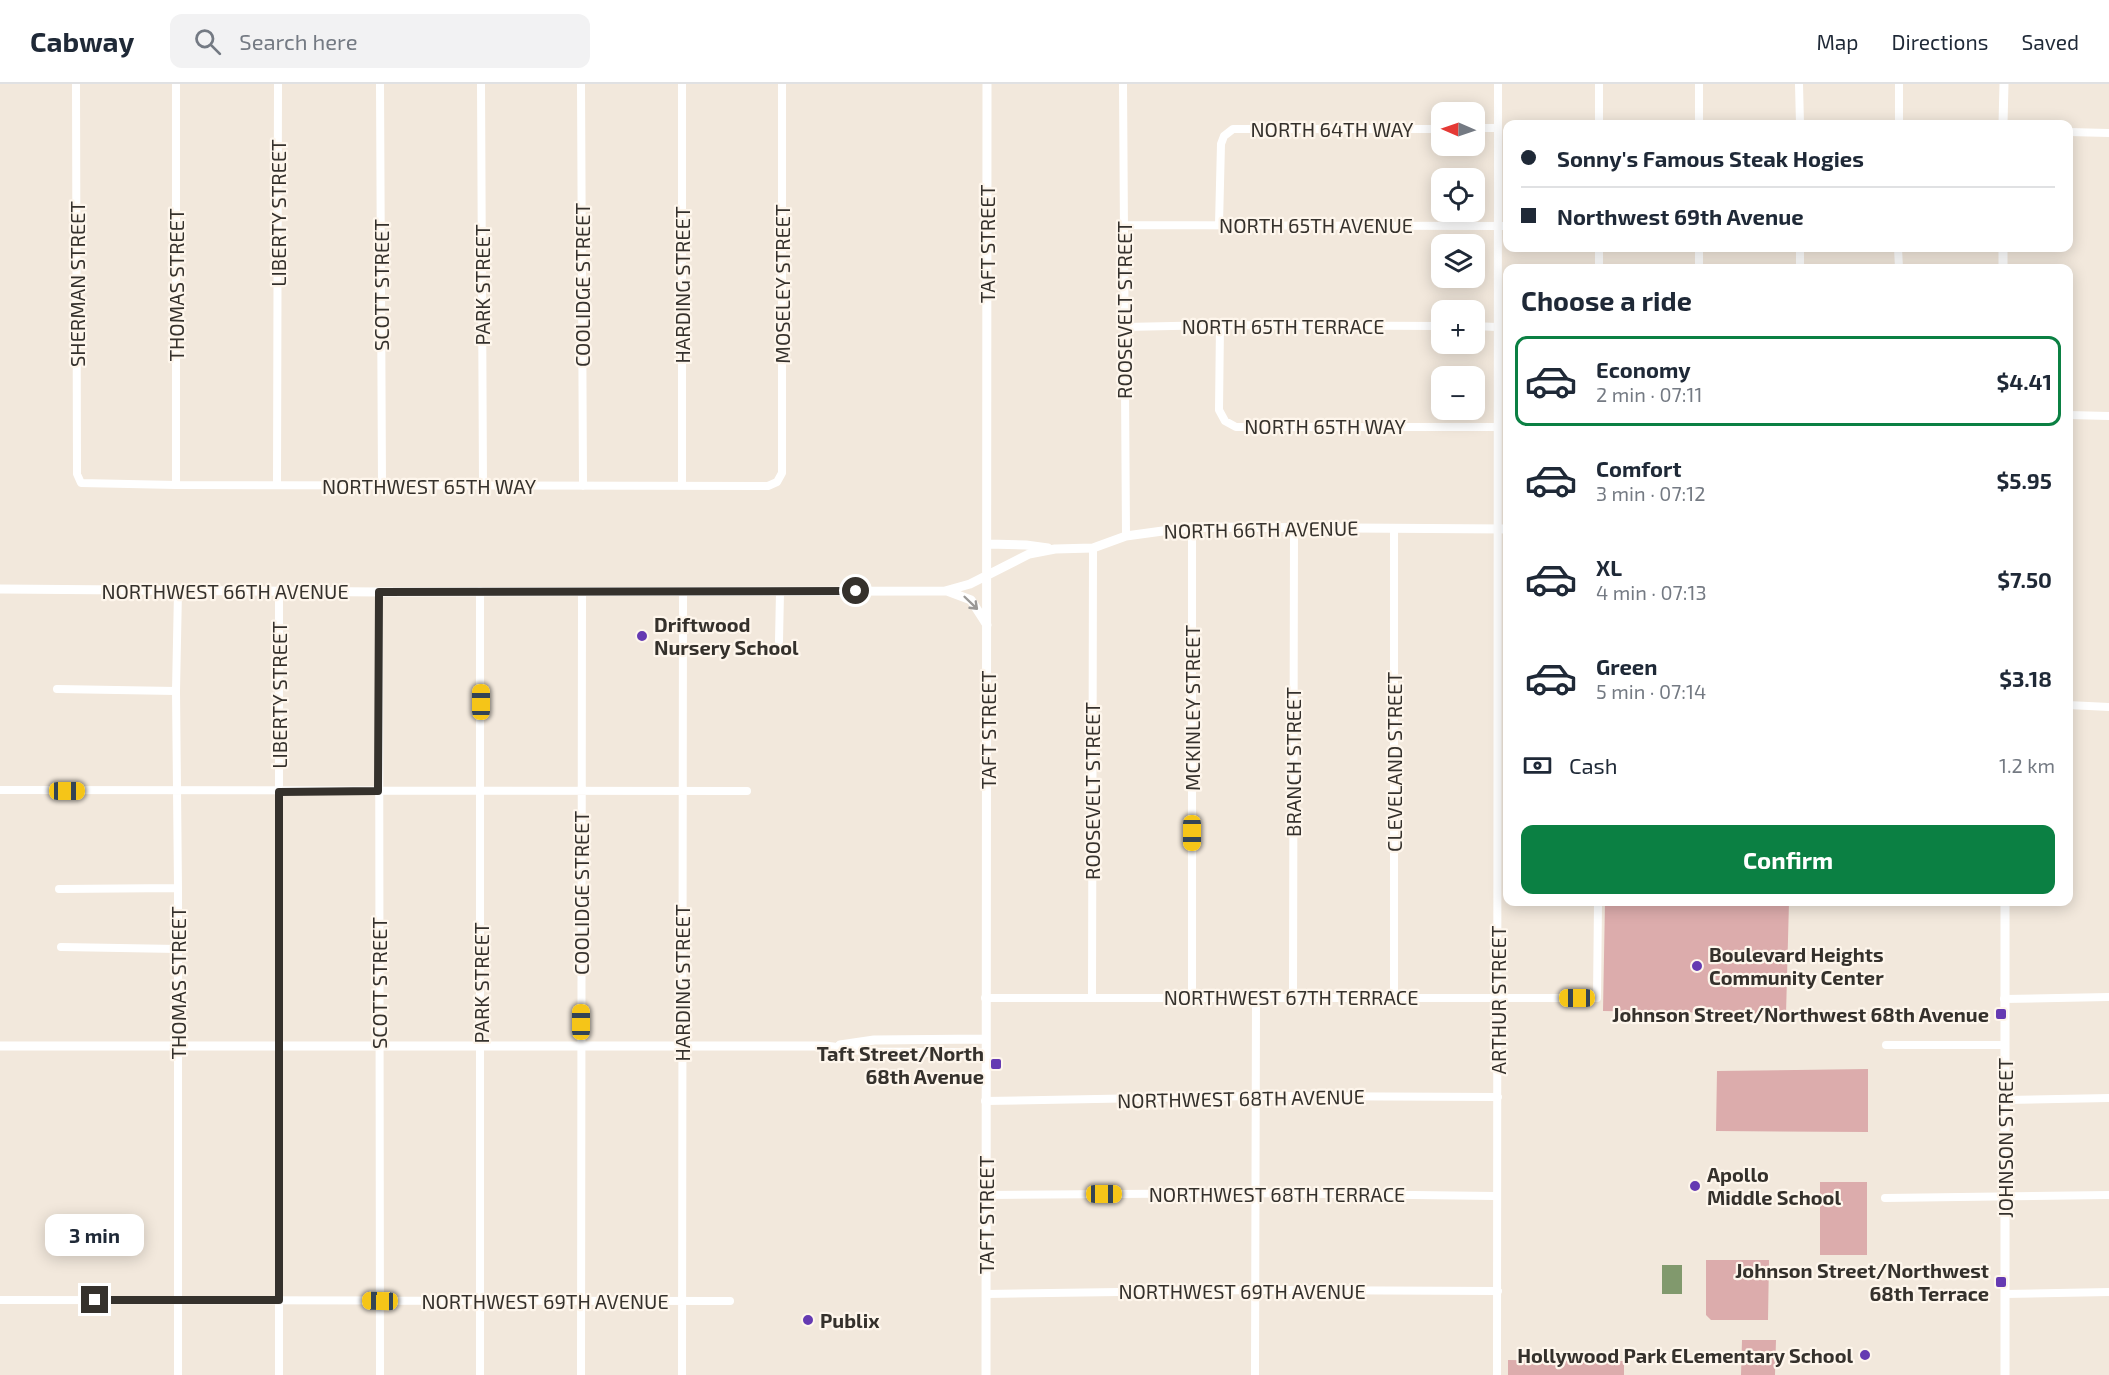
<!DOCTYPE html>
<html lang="en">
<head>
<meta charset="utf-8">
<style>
  :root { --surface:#fff; --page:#f2f2f3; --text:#1f2937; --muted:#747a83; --line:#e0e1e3; --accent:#0b8043 }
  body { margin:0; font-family:"Exo 2",sans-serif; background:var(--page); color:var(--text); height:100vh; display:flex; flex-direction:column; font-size:22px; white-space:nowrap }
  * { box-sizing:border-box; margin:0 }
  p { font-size:20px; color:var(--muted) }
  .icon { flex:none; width:33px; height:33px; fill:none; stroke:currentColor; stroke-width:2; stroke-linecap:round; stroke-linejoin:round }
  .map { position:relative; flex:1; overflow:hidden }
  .panel { position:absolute; left:1503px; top:180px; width:570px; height:642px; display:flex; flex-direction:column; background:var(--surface); border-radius:12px; box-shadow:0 3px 15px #0003 }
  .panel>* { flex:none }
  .hud { position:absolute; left:1503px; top:36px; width:570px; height:132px; border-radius:12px; box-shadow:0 3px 15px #0003; display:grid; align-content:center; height:132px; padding:0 18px; background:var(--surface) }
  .needle { width:39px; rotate:272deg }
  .tools { position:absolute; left:1431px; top:18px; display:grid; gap:12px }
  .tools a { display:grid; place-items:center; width:54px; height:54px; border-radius:12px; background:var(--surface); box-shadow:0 3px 15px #0003; font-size:30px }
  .end { position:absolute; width:27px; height:27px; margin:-14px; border:8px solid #35312c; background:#fff; box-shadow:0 0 0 3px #fff }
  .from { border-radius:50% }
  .bubble { position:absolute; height:42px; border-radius:12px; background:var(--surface); box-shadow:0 3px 15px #0003; font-size:20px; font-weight:700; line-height:42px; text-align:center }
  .car { position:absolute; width:18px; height:36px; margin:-18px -9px; border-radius:8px; box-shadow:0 0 4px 2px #0007; background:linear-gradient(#f5c518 24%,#345 0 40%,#f5c518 0 76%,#345 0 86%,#f5c518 0) }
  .hud b { display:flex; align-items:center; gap:21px; height:57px; font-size:22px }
  .hud b+b { border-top:2px solid var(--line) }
  .hud i { width:15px; height:15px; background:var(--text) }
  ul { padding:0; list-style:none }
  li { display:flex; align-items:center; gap:18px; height:90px; margin:0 12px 9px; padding:0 6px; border:3px solid transparent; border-radius:12px }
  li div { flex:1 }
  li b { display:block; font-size:22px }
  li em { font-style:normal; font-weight:700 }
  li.active { border-color:var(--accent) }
  li>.icon { width:54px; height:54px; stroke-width:1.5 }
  h2 { padding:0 18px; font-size:27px; line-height:72px }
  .pay { display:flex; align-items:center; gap:15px; height:66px; padding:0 18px; font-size:22px }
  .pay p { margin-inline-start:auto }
  .cta { display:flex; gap:12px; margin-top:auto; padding:12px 18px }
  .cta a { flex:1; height:69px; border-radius:12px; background:var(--accent); color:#fff; font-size:24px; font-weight:700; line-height:69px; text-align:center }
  header { display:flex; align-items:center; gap:36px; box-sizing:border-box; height:84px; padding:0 30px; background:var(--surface); border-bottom:2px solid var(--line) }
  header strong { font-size:28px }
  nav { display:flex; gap:33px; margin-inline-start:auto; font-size:21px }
  .search { width:420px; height:54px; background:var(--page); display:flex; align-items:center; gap:15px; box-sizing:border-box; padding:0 21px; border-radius:12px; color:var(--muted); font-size:22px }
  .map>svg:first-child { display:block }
  .green { fill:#dcacac }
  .water { fill:#81996d }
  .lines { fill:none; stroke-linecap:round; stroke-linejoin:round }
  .minor { stroke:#fff; stroke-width:8 }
  .tertiary { stroke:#fff; stroke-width:9 }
  .oneway { stroke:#9a9896 }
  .route { stroke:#35312c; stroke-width:8 }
  .poi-dot { fill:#653ab2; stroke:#fef6ec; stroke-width:2 }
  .labels { text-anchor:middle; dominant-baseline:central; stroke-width:4.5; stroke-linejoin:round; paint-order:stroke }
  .street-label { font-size:20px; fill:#35312c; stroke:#fef6ec }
  .poi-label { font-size:20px; font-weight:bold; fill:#35312c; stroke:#fef6ec; text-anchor:start }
</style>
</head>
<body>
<header>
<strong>Cabway</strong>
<div class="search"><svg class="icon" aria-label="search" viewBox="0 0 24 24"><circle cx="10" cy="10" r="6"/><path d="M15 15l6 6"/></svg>Search here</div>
<nav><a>Map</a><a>Directions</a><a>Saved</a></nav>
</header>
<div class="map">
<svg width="2109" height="1291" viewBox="0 0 2109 1291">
  <rect width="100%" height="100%" fill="#f2e8dc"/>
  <!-- green -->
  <path class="green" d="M1605 818H1789L1786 930 1603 927Z
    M1868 985V1048L1716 1047 1717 987Z
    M1820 1098H1867V1171H1820Z
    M1706 1176H1769L1768 1236H1711L1706 1231Z
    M1742 1256H1776L1775 1291H1741Z
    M1508 1276 1624 1277V1291H1508Z"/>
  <!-- water -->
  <path class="water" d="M1662 1181H1682V1210H1662Z"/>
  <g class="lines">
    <!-- minor -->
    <path class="minor" d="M76 0 77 390 81 399 176 401 768 402 777 398 782 389V0
      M176 0V401
      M380 0 382 401
      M481 0 483 402
      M581 0 583 402
      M1123 0 1126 452
      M1599 0V40
      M1799 0 1800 40
      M1699 40V0
      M1899 40V0
      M1474 44H1497
      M2068 48 2109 49
      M1219 140 1221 60 1224 52 1233 45H1442
      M1124 141 1508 142
      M1599 164V184
      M1699 164V184
      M1800 164V184
      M1898 164 1899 184
      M1220 241 1219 326 1225 337 1236 343H1497
      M1474 242 1496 243
      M1124 243 1220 241 1442 242
      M2068 331 2109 332
      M277 401 278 0
      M682 402V0
      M1192 443V914
      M1394 444V913
      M178 507 176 607 178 804V1291
      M279 507V1291
      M480 507V1291
      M379 508 380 1291
      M779 557 780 508
      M57 605 176 607
      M2068 621 2109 623
      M0 706 747 707
      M59 805 178 804
      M61 863 178 865
      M1293 913 1294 443
      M985 914H1597L1598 818
      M1092 914 1093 464
      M2004 915 2109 913
      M1886 961H2004
      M2005 1016 2109 1014
      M985 1017 1256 1012 1498 1013
      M986 1111 1255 1109 1496 1112
      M1885 1114 2109 1111
      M986 1210 1255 1206 1498 1207
      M2005 1210 2109 1208
      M0 1216 730 1217
      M581 1291 582 508
      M682 1291 683 508
      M1255 1291 1256 913
      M1497 1291 1498 0"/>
    <!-- tertiary -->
    <path class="tertiary" d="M2003 40 2004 0
      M2003 164V184
      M988 460 1026 461 1048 464
      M0 505 379 508 945 507 970 500 1029 470 1055 465 1093 464 1126 452 1192 443 1508 445
      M947 507 971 516 987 541
      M2005 818V1291
      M840 961 874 956 985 955
      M0 962H825L874 968 985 969
      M986 1291 987 0"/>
  </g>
  <!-- one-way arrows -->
  <defs><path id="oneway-shaft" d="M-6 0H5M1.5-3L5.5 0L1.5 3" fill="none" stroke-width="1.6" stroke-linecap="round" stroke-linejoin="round" transform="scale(1.5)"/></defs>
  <use class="oneway" href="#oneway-shaft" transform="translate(971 519) rotate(44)"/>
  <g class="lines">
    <!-- route -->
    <path class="route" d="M95 1216H279V708L378 707 379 508 856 507"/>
  </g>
  <!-- markers -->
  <g class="poi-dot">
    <circle cx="642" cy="552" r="6"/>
    <circle cx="1697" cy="882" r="6"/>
    <rect x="1995" y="924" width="12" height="12" rx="3"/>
    <rect x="990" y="974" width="12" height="12" rx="3"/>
    <circle cx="1695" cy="1102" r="6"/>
    <rect x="1995" y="1192" width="12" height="12" rx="3"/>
    <circle cx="808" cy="1236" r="6"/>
    <circle cx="1865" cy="1271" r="6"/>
  </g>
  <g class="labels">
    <!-- street labels -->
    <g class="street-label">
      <text x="1332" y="45">NORTH 64TH WAY</text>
      <text transform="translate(278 129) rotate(-90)">LIBERTY STREET</text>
      <text x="1316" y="141">NORTH 65TH AVENUE</text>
      <text transform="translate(987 160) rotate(-90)">TAFT STREET</text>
      <text transform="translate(77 200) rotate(-90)">SHERMAN STREET</text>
      <text transform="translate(782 200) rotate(-90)">MOSELEY STREET</text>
      <text transform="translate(176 201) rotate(-90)">THOMAS STREET</text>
      <text transform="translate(381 201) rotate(-90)">SCOTT STREET</text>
      <text transform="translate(482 201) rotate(-90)">PARK STREET</text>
      <text transform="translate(582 201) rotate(-90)">COOLIDGE STREET</text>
      <text transform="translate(682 201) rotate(-90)">HARDING STREET</text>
      <text transform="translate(1124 226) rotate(-90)">ROOSEVELT STREET</text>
      <text x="1283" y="242">NORTH 65TH TERRACE</text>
      <text x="1325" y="342">NORTH 65TH WAY</text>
      <text x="429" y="402">NORTHWEST 65TH WAY</text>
      <text transform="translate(1261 445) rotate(-1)">NORTH 66TH AVENUE</text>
      <text x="225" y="507">NORTHWEST 66TH AVENUE</text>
      <text transform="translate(279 611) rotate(-90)">LIBERTY STREET</text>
      <text transform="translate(1192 624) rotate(-90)">MCKINLEY STREET</text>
      <text transform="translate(988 646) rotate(-90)">TAFT STREET</text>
      <text transform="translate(1293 678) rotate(-90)">BRANCH STREET</text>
      <text transform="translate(1394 678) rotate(-90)">CLEVELAND STREET</text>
      <text transform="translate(1092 707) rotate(-90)">ROOSEVELT STREET</text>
      <text transform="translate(581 809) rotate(-90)">COOLIDGE STREET</text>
      <text transform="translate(178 899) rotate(-90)">THOMAS STREET</text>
      <text transform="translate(379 899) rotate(-90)">SCOTT STREET</text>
      <text transform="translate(481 899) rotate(-90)">PARK STREET</text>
      <text transform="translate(682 899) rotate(-90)">HARDING STREET</text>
      <text x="1291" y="913">NORTHWEST 67TH TERRACE</text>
      <text transform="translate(1498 916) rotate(-90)">ARTHUR STREET</text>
      <text transform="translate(1241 1014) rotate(-1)">NORTHWEST 68TH AVENUE</text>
      <text transform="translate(2005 1054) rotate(-90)">JOHNSON STREET</text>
      <text x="1277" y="1110">NORTHWEST 68TH TERRACE</text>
      <text transform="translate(986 1131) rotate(-90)">TAFT STREET</text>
      <text x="1242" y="1207">NORTHWEST 69TH AVENUE</text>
      <text x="545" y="1217">NORTHWEST 69TH AVENUE</text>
    </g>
    <!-- poi labels -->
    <g class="poi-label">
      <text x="654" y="540">Driftwood<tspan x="654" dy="23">Nursery School</tspan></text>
      <text x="1709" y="870">Boulevard Heights<tspan x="1709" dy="23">Community Center</tspan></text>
      <text x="1989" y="930" text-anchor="end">Johnson Street/Northwest 68th Avenue</text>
      <text x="984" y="969" text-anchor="end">Taft Street/North<tspan x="984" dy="23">68th Avenue</tspan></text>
      <text x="1707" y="1090">Apollo<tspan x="1707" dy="23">Middle School</tspan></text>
      <text x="1989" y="1186" text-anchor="end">Johnson Street/Northwest<tspan x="1989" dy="23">68th Terrace</tspan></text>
      <text x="820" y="1236">Publix</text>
      <text x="1853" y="1271" text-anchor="end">Hollywood Park ELementary School</text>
    </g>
  </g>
</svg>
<div class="tools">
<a><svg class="needle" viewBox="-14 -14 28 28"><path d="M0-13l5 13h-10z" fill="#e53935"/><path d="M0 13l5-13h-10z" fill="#747a83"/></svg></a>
<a><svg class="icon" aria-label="locate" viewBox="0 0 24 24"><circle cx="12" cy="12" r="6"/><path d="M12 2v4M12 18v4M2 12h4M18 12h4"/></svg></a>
<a><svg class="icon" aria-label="layers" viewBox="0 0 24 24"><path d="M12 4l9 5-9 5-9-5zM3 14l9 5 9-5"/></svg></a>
<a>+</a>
<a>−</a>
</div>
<i class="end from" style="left:856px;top:507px"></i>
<i class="end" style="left:95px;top:1216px"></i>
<div class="bubble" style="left:45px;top:1130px;width:99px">3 min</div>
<i class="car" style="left:481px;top:618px;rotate:0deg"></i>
<i class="car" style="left:67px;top:707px;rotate:90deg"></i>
<i class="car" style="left:1192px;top:749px;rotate:180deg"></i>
<i class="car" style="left:1577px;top:914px;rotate:270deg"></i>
<i class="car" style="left:581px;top:938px;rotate:0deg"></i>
<i class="car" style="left:1104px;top:1110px;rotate:90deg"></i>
<i class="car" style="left:380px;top:1217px;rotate:271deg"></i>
<div class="hud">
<b><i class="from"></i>Sonny's Famous Steak Hogies</b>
<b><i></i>Northwest 69th Avenue</b>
</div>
<section class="panel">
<h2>Choose a ride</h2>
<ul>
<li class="active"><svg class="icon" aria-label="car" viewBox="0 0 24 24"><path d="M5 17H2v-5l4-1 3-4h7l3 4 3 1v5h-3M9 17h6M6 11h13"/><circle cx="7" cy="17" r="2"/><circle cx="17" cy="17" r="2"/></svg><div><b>Economy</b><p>2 min · 07:11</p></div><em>$4.41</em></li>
<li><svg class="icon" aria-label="car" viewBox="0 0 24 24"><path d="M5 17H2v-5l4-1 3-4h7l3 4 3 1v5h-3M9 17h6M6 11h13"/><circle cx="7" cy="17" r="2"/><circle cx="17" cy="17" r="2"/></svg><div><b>Comfort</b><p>3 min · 07:12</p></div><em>$5.95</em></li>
<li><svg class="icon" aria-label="car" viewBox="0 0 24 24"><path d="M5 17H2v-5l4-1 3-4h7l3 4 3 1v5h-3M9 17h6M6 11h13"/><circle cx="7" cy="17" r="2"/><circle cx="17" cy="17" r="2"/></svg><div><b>XL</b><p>4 min · 07:13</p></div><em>$7.50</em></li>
<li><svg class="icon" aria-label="car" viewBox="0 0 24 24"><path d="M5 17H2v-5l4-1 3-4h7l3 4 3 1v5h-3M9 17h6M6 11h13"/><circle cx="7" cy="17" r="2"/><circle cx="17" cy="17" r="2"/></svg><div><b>Green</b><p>5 min · 07:14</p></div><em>$3.18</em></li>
</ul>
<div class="pay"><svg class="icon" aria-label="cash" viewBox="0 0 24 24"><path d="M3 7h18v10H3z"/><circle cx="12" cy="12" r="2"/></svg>Cash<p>1.2 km</p></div>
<div class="cta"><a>Confirm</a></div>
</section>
</div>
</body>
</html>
